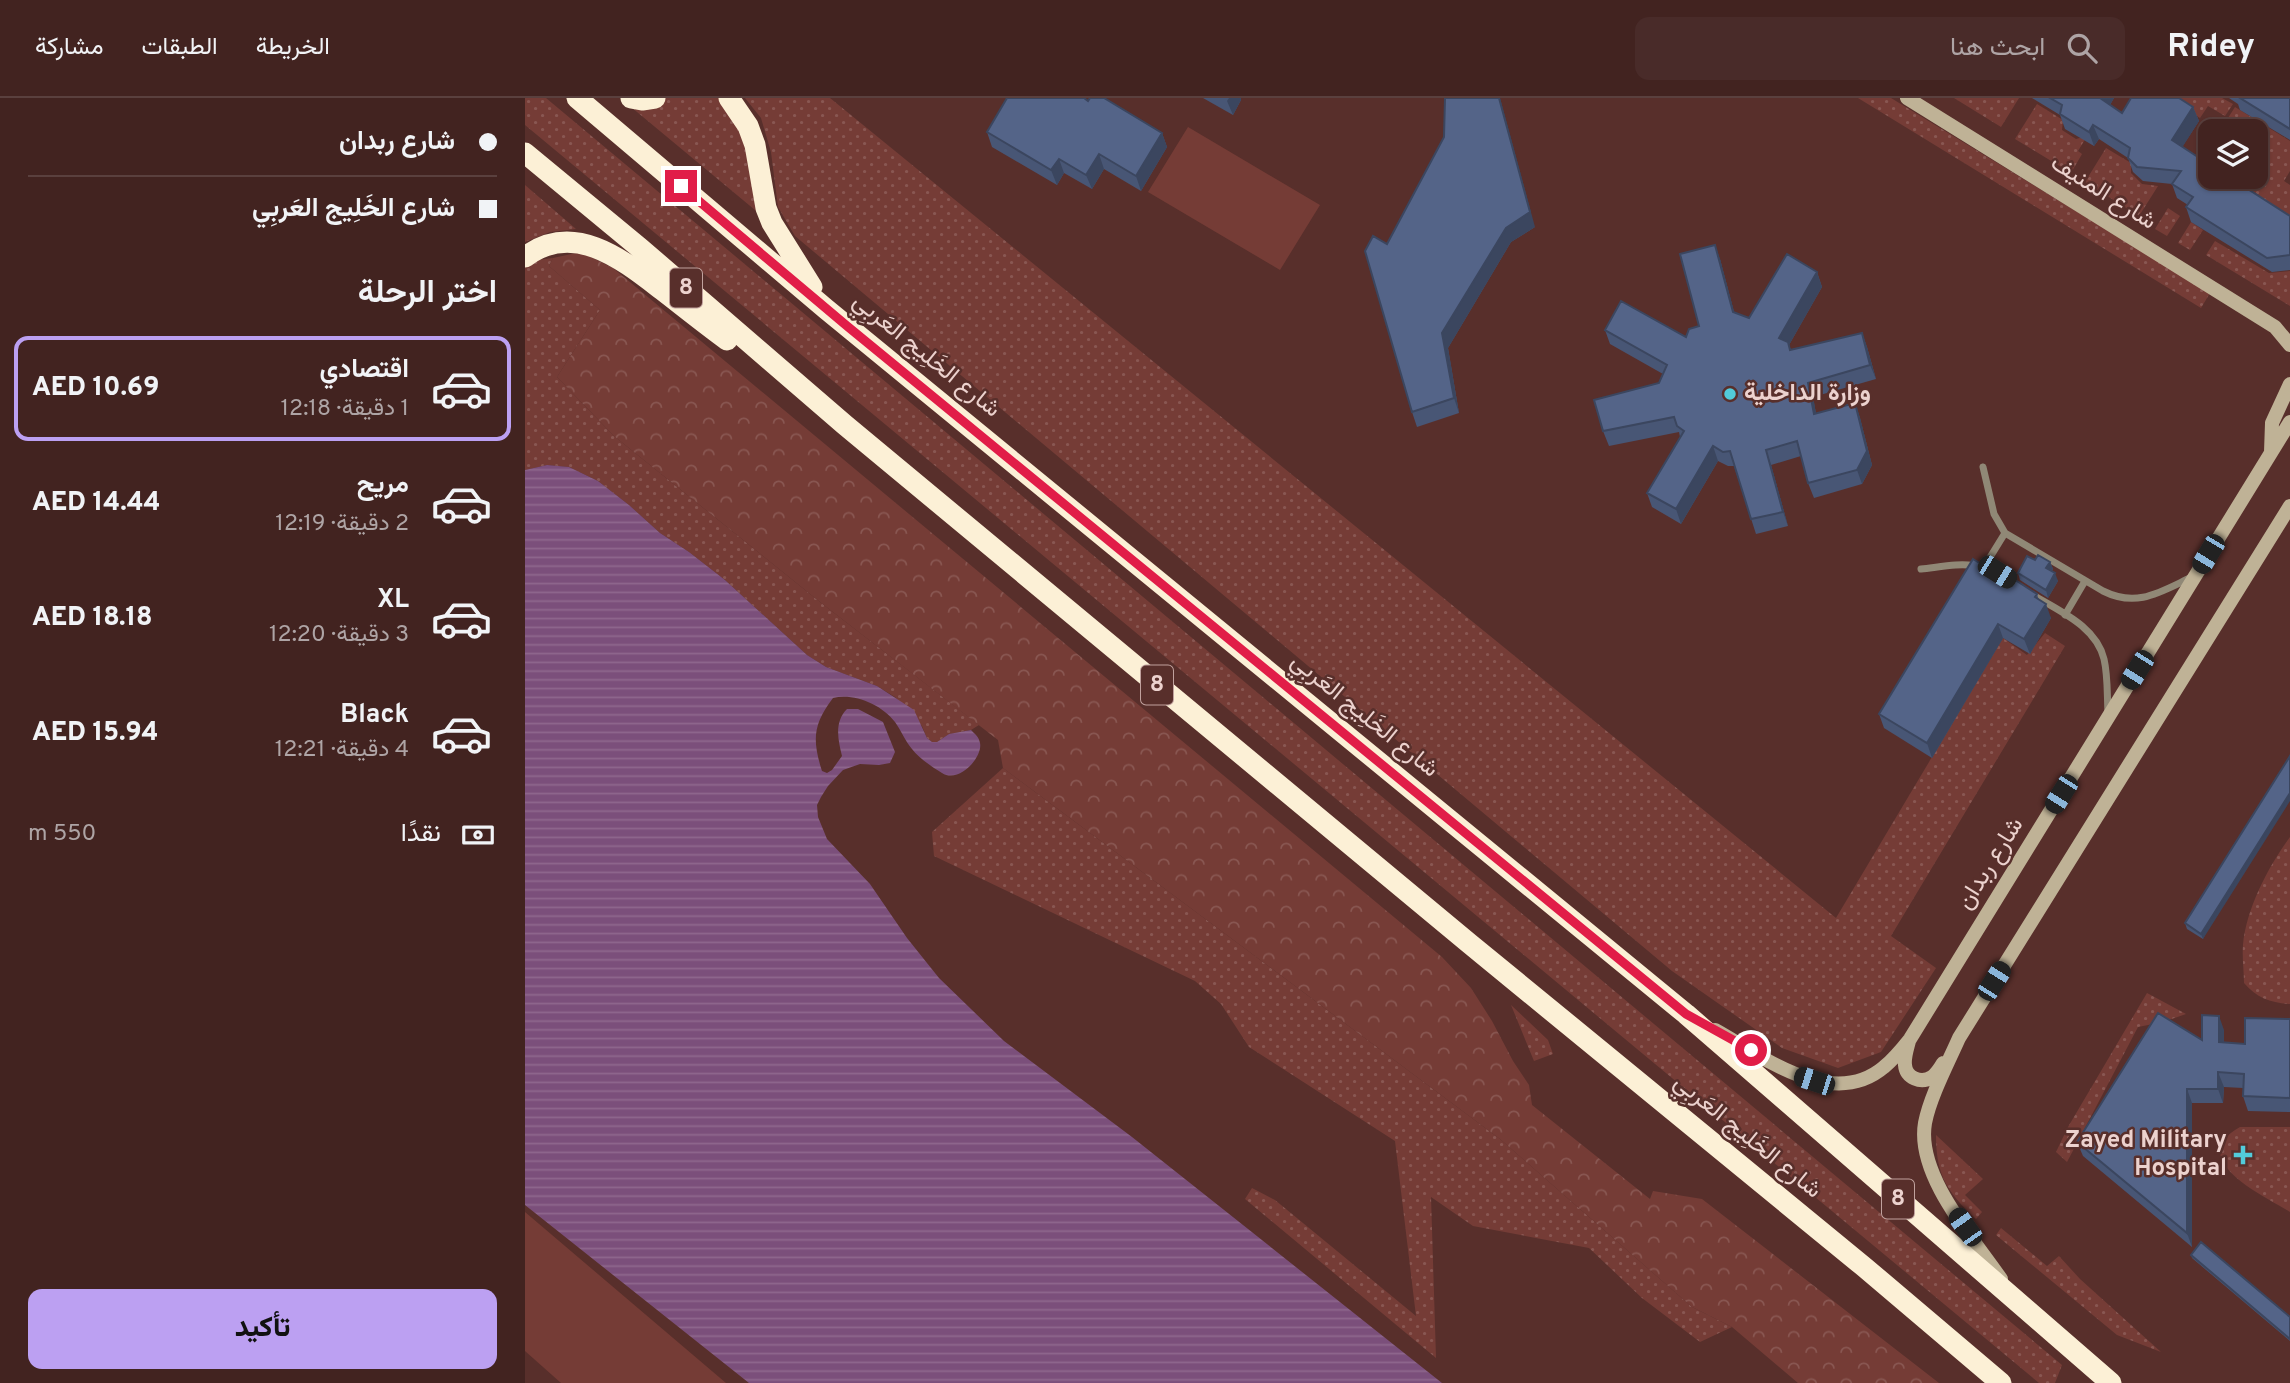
<!DOCTYPE html>
<html lang="ar">
<head>
<meta charset="utf-8">
<style>
  :root { --surface:#422320; --page:#492b29; --text:#f1f3f6; --muted:#aea4a5; --line:#5a403e; --accent:#bca0f2 }
  body { margin:0; font-family:Overpass,Vazirmatn,sans-serif; background:var(--page); color:var(--text); direction:rtl; height:100vh; display:flex; flex-direction:column; font-size:26px; white-space:nowrap }
  * { box-sizing:border-box; margin:0 }
  p { font-size:23px; color:var(--muted) }
  .icon { flex:none; width:38px; height:38px; fill:none; stroke:currentColor; stroke-width:2; stroke-linecap:round; stroke-linejoin:round }
  .map { position:relative; flex:1; overflow:hidden; direction:ltr }
  .sheet { display:flex; flex-direction:column; background:var(--surface); width:525px }
  .sheet>* { flex:none }
  .banner { display:grid; align-content:center; height:154px; padding:0 28px; background:var(--surface) }
  .fabs { position:absolute; left:1673px; top:21px; display:grid; gap:14px }
  .fabs a { display:grid; place-items:center; width:70px; height:70px; border-radius:14px; background:var(--surface); box-shadow:0 2px 5px #0004,0 0 0 2px var(--line); font-size:35px }
  .end { position:absolute; width:32px; height:32px; margin:-16px; border:9px solid #e11d48; background:#fff; box-shadow:0 0 0 4px #fff }
  .from { border-radius:50% }
  .car { position:absolute; width:21px; height:42px; margin:-21px -10px; border-radius:9px; box-shadow:0 0 5px 2px #0007; background:linear-gradient(#222 24%,#8ab4d8 0 40%,#222 0 76%,#8ab4d8 0 86%,#222 0) }
  .banner b { display:flex; align-items:center; gap:24px; height:66px; font-size:26px }
  .banner b+b { border-top:2px solid var(--line) }
  .banner i { width:18px; height:18px; background:var(--text) }
  ul { padding:0; list-style:none }
  li { display:flex; align-items:center; gap:21px; height:105px; margin:0 14px 10px; padding:0 14px; border:4px solid transparent; border-radius:14px }
  li div { flex:1 }
  li b { display:block; font-size:26px }
  li em { font-style:normal; font-weight:800 }
  li.on { border-color:var(--accent) }
  li>.icon { width:63px; height:63px; stroke-width:1.5 }
  h2 { padding:0 28px; font-size:32px; line-height:84px }
  .pay { display:flex; align-items:center; gap:18px; height:77px; padding:0 28px; font-size:26px }
  .pay p { margin-inline-start:auto }
  .button { display:flex; gap:14px; margin-top:auto; padding:14px 28px }
  .button a { flex:1; height:80px; border-radius:14px; background:var(--accent); color:#111; font-size:28px; font-weight:800; line-height:80px; text-align:center }
  header { display:flex; align-items:center; gap:42px; box-sizing:border-box; height:98px; padding:0 35px; background:var(--surface); border-bottom:2px solid var(--line) }
  header strong { font-size:33px }
  nav { display:flex; gap:38px; margin-inline-start:auto; font-size:24px }
  .search { width:490px; height:63px; background:var(--page); display:flex; align-items:center; gap:18px; box-sizing:border-box; padding:0 24px; border-radius:14px; color:var(--muted); font-size:26px }
  main { display:flex; flex:1; min-height:0 }
  .map>svg:first-child { display:block }
  .grass { fill:url(#grass-dots) }
  .forest { fill:url(#forest-crowns) }
  .park { fill:#753c36 }
  .water { fill:url(#water-rules) }
  .lines { fill:none; stroke-linecap:round; stroke-linejoin:round }
  .street { stroke:#908876; stroke-width:7 }
  .secondary { stroke:#bfb296; stroke-width:14 }
  .highway { stroke:#fcf0d6; stroke-width:21 }
  .wall { fill:#485675 }
  .shaded-wall { fill:#3b465f }
  .building { fill:#546488; stroke:#3b465f; stroke-width:2 }
  .route { stroke:#e11d48; stroke-width:9 }
  .poi-dot { fill:#52cbda; stroke:#582f2b; stroke-width:2.5 }
  .labels { text-anchor:middle; dominant-baseline:central; stroke-width:5; stroke-linejoin:round; paint-order:stroke }
  .shield { fill:#582f2b; stroke:#c0a19d; stroke-width:2 }
  .shield-label { font-size:23px; font-weight:bold; fill:#ecd2ce }
  .street-label { font-size:24px; fill:#ecd2ce; stroke:#582f2b }
  .poi-label { font-size:24px; font-weight:bold; fill:#ecd2ce; stroke:#582f2b; text-anchor:start }
</style>
</head>
<body>
<header>
<strong>Ridey</strong>
<div class="search"><svg class="icon" aria-label="search" viewBox="0 0 24 24"><circle cx="10" cy="10" r="6"/><path d="M15 15l6 6"/></svg>ابحث هنا</div>
<nav><a>الخريطة</a><a>الطبقات</a><a>مشاركة</a></nav>
</header>
<main>
<div class="map">
<svg width="1765" height="1285" viewBox="0 0 1765 1285">
  <defs>
    <pattern id="grass-dots" width="8" height="8" patternUnits="userSpaceOnUse" patternTransform="scale(1.75)"><rect width="8" height="8" fill="#753c36"/><path d="M2 2h.1M6 6h.1" fill="none" stroke="#895752" stroke-width="1.8" stroke-linecap="round"/></pattern>
    <pattern id="forest-crowns" width="20" height="18" patternUnits="userSpaceOnUse" patternTransform="scale(1.75)"><rect width="20" height="18" fill="#753c36"/><path d="M2 6a3 3 0 1 1 6 0M12 15a3 3 0 1 1 6 0" fill="none" stroke="#895752"/></pattern>
    <pattern id="water-rules" width="6" height="5" patternUnits="userSpaceOnUse" patternTransform="scale(1.75)"><rect width="6" height="5" fill="#7b4f7b"/><path d="M0 2.5h6" fill="none" stroke="#8e678d"/></pattern>
  </defs>
  <rect width="100%" height="100%" fill="#582f2b"/>
  <!-- grass -->
  <path class="grass" d="M0 0H21L1537 1267 1530 1285H1514L0 27Z
    M139 0H195L221 38 236 117 100 4Z
    M220 0H305L1311 820 1478 540 1502 557 1520 535 1540 548 1366 838 1411 870 1356 954 1313 970 1257 950 1147 873 270 138 253 109 246 54 236 20Z
    M1333 0H1366L1685 195 1676 210Z
    M1429 0H1494L1476 29Z
    M1643 0H1697L1708 6 1700 18 1683 8 1675 20Z
    M1512 6 1538 22 1537 32 1551 41 1562 38 1553 53 1557 56 1546 75 1490 41Z
    M1710 9 1765 43V73L1759 83 1765 87V126L1709 90 1716 79H1731V33H1699L1696 31Z
    M1581 50 1606 65V75L1617 86 1633 88 1614 118 1560 84Z
    M0 88V87L51 131 25 134 0 144Z
    M1643 110 1655 118 1642 138 1630 131Z
    M1666 124 1678 132 1665 152 1653 145Z
    M1690 143 1744 175 1765 173V208L1681 157Z
    M28 160 24 168 75 212 32 279 89 338 295 504 454 627 446 632 424 636 412 644H407L402 640 397 628 370 599 352 588 301 569 282 557 200 482 164 454 135 435 104 407 73 383 44 369 22 367 0 372V169L12 162Z
    M478 670 975 1041 1167 1209 1207 1229 1175 1244 1117 1200 1064 1150 948 1128 906 1099 911 1260 720 1101 727 1090 750 1102 891 1218 870 1043 724 949 696 906 670 883 409 758 407 734Z
    M1765 739V906C1746 905 1732 900 1719 885 1719 873 1717 860 1718 847 1721 811 1744 767 1765 739Z
    M1622 895 1661 916 1638 924 1613 929 1542 1064 1531 1054 1543 1029Z
    M986 907 1023 942 1028 956 1009 963Z
    M1715 1029H1765V1114C1739 1098 1658 1061 1715 1029Z
    M1411 1037 1458 1081 1440 1097 1457 1114 1451 1121C1422 1094 1411 1077 1411 1037Z
    M1476 1130 1522 1168 1534 1158 1555 1181 1636 1254 1592 1237 1471 1137Z"/>
  <!-- forest -->
  <path class="forest" d="M56 154 88 170 917 859 946 890 967 923 988 963 1004 987 1007 1007 1125 1101 1128 1093 1177 1101 1414 1285H1273L1207 1229 1167 1209 975 1041 478 670 473 642 295 504 89 338 32 279 75 212 24 168 28 160Z"/>
  <!-- park -->
  <path class="park" d="M663 29 795 107 755 172 623 94Z
    M0 1114 201 1285H36L0 1253Z"/>
  <!-- water -->
  <path class="water" d="M22 367 44 369 73 383 104 407 135 435 164 454 200 482 282 557 301 569 352 588 389 612 402 640 407 644H412L424 636 446 632C450 636 454 639 455 645 458 659 434 686 417 675 407 669 394 660 387 651 380 643 376 632 370 624 356 606 329 595 308 600 288 626 287 642 297 673L302 675 307 672 317 658C313 642 309 624 322 611H333L358 624 370 654 365 665 354 667 335 666 318 672 303 688 296 699 292 707 293 719 302 741 345 786 382 840 414 880 479 943 607 1039 917 1285H224L0 1107V372Z"/>
  <g class="lines">
    <!-- street -->
    <path class="street" d="M1458 369 1469 416 1480 435 1578 493C1612 510 1635 494 1667 479
      M1459 469 1480 435
      M1396 471C1439 466 1451 461 1489 485
      M1508 497C1534 513 1571 528 1579 561 1583 578 1582 597 1583 615
      M1540 517 1560 483"/>
    <!-- secondary -->
    <path class="secondary" d="M1382 0 1750 229 1765 247
      M1746 354 1747 325 1765 286
      M1190 932C1237 958 1307 1013 1359 969 1369 961 1377 951 1385 941L1765 324
      M1384 943C1382 951 1379 959 1380 967 1381 980 1396 986 1407 979 1412 975 1415 970 1418 965
      M1476 1181C1448 1140 1391 1077 1400 1025 1405 999 1423 965 1434 940L1765 408"/>
    <!-- highway -->
    <path class="highway" d="M52 0 301 211 1161 916 1586 1285
      M106 0 117 2 130 0
      M204 0 223 28 230 47 241 110 247 125 287 189
      M0 55 115 150 320 327 945 846 1338 1168 1476 1285
      M0 159C49 122 98 162 137 192 159 209 180 226 202 242"/>
  </g>
  <!-- wall -->
  <path class="wall" d="M678 0H716V2L708 17Z
    M1507 0H1589L1585 7 1597 15 1668 9 1674 23 1657 49 1765 118V172L1747 174 1666 124 1661 109 1663 107 1652 100 1647 86 1618 83 1608 74 1603 60 1574 41 1569 48 1540 31 1535 17Z
    M1704 0H1765V42L1715 12 1713 6Z
    M563 3 637 35 642 49 616 93 579 71 567 91 539 75 532 87 467 49 462 34Z
    M1010 129 986 144 923 250 934 315 892 329 887 314 862 146Z
    M1195 161 1209 214 1224 220 1292 174 1297 189 1264 247 1266 252 1337 235 1342 249 1351 281 1288 299 1291 316 1330 305 1335 320 1347 367 1337 386 1289 400 1283 385 1276 358 1246 367 1263 428 1231 436 1209 368H1203L1193 363 1156 426 1127 409 1122 395 1155 339 1154 334 1084 348 1078 333 1134 285 1138 276 1085 246 1080 232 1161 239 1174 228Z
    M1510 462 1525 464 1528 471 1527 473 1533 483 1523 500 1495 482 1493 475Z
    M1482 482 1512 496 1514 502 1526 520 1505 556 1478 540 1407 660 1359 630 1354 616Z
    M1765 658 1678 841 1662 831 1660 825Z
    M1765 921V1014L1723 1013 1718 998V990L1699 989 1698 1005H1667V1149L1558 1058 1552 1044 1677 942 1699 932V944L1720 946Z
    M1666 1157 1765 1219V1243L1667 1160Z"/>
  <!-- shaded-wall -->
  <path class="shaded-wall" d="M704 0H716V2L708 17 702 3Z
    M974 0H975L1010 129 986 144 923 250 934 315 929 300 917 235Z
    M1575 0H1589L1580 15Z
    M1668 9 1674 23 1653 56 1647 42Z
    M1568 27 1574 41 1569 48 1564 34Z
    M637 35 642 49 616 93 611 78Z
    M574 56 579 71 567 91 561 77Z
    M534 61 539 75 532 87 526 72Z
    M1190 147 1195 161 1213 228 1208 214Z
    M1292 174 1297 189 1264 247 1268 259 1254 240Z
    M1337 235 1342 249 1351 281 1345 267Z
    M1283 285 1288 299 1294 331 1289 316Z
    M1330 305 1335 320 1347 367 1337 386 1332 372Z
    M1188 348 1193 363 1156 426 1151 411Z
    M1241 352 1246 367 1263 428 1258 414Z
    M1525 464 1528 471 1524 478 1521 470Z
    M1530 475 1533 483 1523 500 1521 492Z
    M1521 506 1526 520 1505 556 1499 541Z
    M1473 526 1478 540 1407 660 1402 645Z
    M1765 695V703L1678 841 1676 836Z
    M1694 918 1699 932V959L1694 944Z
    M1693 974 1699 989 1698 1005 1693 991Z
    M1662 991 1667 1005V1149L1662 1135Z"/>
  <!-- building -->
  <path class="building" d="M482 0H559L563 3 565 0H579L637 35 611 78 574 56 561 77 534 61 526 72 462 34Z
    M920 0H974L1005 114 981 130 917 235 929 300 887 314 840 153 848 138 862 146 919 39Z
    M1525 0H1575L1597 15 1606 0H1654L1668 9 1647 42 1685 67V79H1704L1765 118V157L1742 160 1661 109 1668 99 1647 86 1656 73 1612 69 1603 60 1605 50 1568 27 1564 34 1535 16 1537 7Z
    M1715 0H1765V31Z
    M1190 147 1208 214 1224 220 1262 156 1292 174 1254 240 1263 244 1265 252 1337 235 1345 267 1283 285 1289 316 1330 305 1342 353 1332 372 1283 385 1272 343 1241 352 1258 414 1226 421 1205 353 1198 354 1188 348 1151 411 1122 395 1159 333 1152 328 1149 319 1078 333 1069 302 1134 285 1142 267 1080 232 1096 203 1161 239 1164 231 1174 228 1155 156Z
    M1513 457 1525 464 1521 470 1530 475 1521 492 1493 475 1502 458 1510 462Z
    M1448 461 1482 482 1484 478 1512 496 1510 499 1521 506 1499 541 1473 526 1402 645 1354 616Z
    M1765 658V695L1676 836 1660 825Z
    M1633 915 1677 942V917L1694 918V944L1720 946V920L1765 921V1000L1718 998 1719 976 1693 974V991H1662V1135L1552 1044Z
    M1676 1144 1765 1219V1241L1666 1157Z"/>
  <g class="lines">
    <!-- route -->
    <path class="route" d="M156 88 322 228 1161 916 1226 952"/>
  </g>
  <!-- markers -->
  <g class="poi-dot">
    <circle cx="1205" cy="296" r="7"/>
    <path d="M1714.5 1046.5h7v7h7v7h-7v7h-7v-7h-7v-7h7z"/>
  </g>
  <g class="labels">
    <!-- shield labels -->
    <g class="shield">
      <rect x="145" y="170.5" width="32" height="39" rx="5"/>
      <rect x="616" y="567.5" width="32" height="39" rx="5"/>
      <rect x="1357" y="1081.5" width="32" height="39" rx="5"/>
    </g>
    <g class="shield-label">
      <text x="161" y="190">8</text>
      <text x="632" y="587">8</text>
      <text x="1373" y="1101">8</text>
    </g>
    <!-- street labels -->
    <g class="street-label">
      <text transform="translate(1578 95) rotate(32)">شارع المنيف</text>
      <text transform="translate(401 258) rotate(39)">شارع الخَلِيج العَربِي</text>
      <text transform="translate(839 618) rotate(39)">شارع الخَلِيج العَربِي</text>
      <text transform="translate(1466 766) rotate(-58)">شارع ربدان</text>
      <text transform="translate(1222 1039) rotate(39)">شارع الخَلِيج العَربِي</text>
    </g>
    <!-- poi labels -->
    <g class="poi-label">
      <text x="1219" y="296">وزارة الداخلية</text>
      <text x="1702" y="1043" text-anchor="end">Zayed Military<tspan x="1702" dy="28">Hospital</tspan></text>
    </g>
  </g>
</svg>
<div class="fabs">
<a><svg class="icon" aria-label="layers" viewBox="0 0 24 24"><path d="M12 4l9 5-9 5-9-5zM3 14l9 5 9-5"/></svg></a>
</div>
<i class="end from" style="left:1226px;top:952px"></i>
<i class="end" style="left:156px;top:88px"></i>
<i class="car" style="left:1683px;top:456px;rotate:211deg"></i>
<i class="car" style="left:1472px;top:474px;rotate:122deg"></i>
<i class="car" style="left:1612px;top:572px;rotate:212deg"></i>
<i class="car" style="left:1536px;top:696px;rotate:212deg"></i>
<i class="car" style="left:1469px;top:883px;rotate:32deg"></i>
<i class="car" style="left:1289px;top:983px;rotate:288deg"></i>
<i class="car" style="left:1440px;top:1129px;rotate:325deg"></i>
</div>
<section class="sheet">
<div class="banner">
<b><i class="from"></i>شارع ربدان</b>
<b><i></i>شارع الخَلِيج العَربِي</b>
</div>
<h2>اختر الرحلة</h2>
<ul>
<li class="on"><svg class="icon" aria-label="car" viewBox="0 0 24 24"><path d="M5 17H2v-5l4-1 3-4h7l3 4 3 1v5h-3M9 17h6M6 11h13"/><circle cx="7" cy="17" r="2"/><circle cx="17" cy="17" r="2"/></svg><div><b>اقتصادي</b><p>1 دقيقة · 12:18</p></div><em>AED 10.69</em></li>
<li><svg class="icon" aria-label="car" viewBox="0 0 24 24"><path d="M5 17H2v-5l4-1 3-4h7l3 4 3 1v5h-3M9 17h6M6 11h13"/><circle cx="7" cy="17" r="2"/><circle cx="17" cy="17" r="2"/></svg><div><b>مريح</b><p>2 دقيقة · 12:19</p></div><em>AED 14.44</em></li>
<li><svg class="icon" aria-label="car" viewBox="0 0 24 24"><path d="M5 17H2v-5l4-1 3-4h7l3 4 3 1v5h-3M9 17h6M6 11h13"/><circle cx="7" cy="17" r="2"/><circle cx="17" cy="17" r="2"/></svg><div><b>XL</b><p>3 دقيقة · 12:20</p></div><em>AED 18.18</em></li>
<li><svg class="icon" aria-label="car" viewBox="0 0 24 24"><path d="M5 17H2v-5l4-1 3-4h7l3 4 3 1v5h-3M9 17h6M6 11h13"/><circle cx="7" cy="17" r="2"/><circle cx="17" cy="17" r="2"/></svg><div><b>Black</b><p>4 دقيقة · 12:21</p></div><em>AED 15.94</em></li>
</ul>
<div class="pay"><svg class="icon" aria-label="cash" viewBox="0 0 24 24"><path d="M3 7h18v10H3z"/><circle cx="12" cy="12" r="2"/></svg>نقدًا<p>550 m</p></div>
<div class="button"><a>تأكيد</a></div>
</section>
</main>
</body>
</html>
